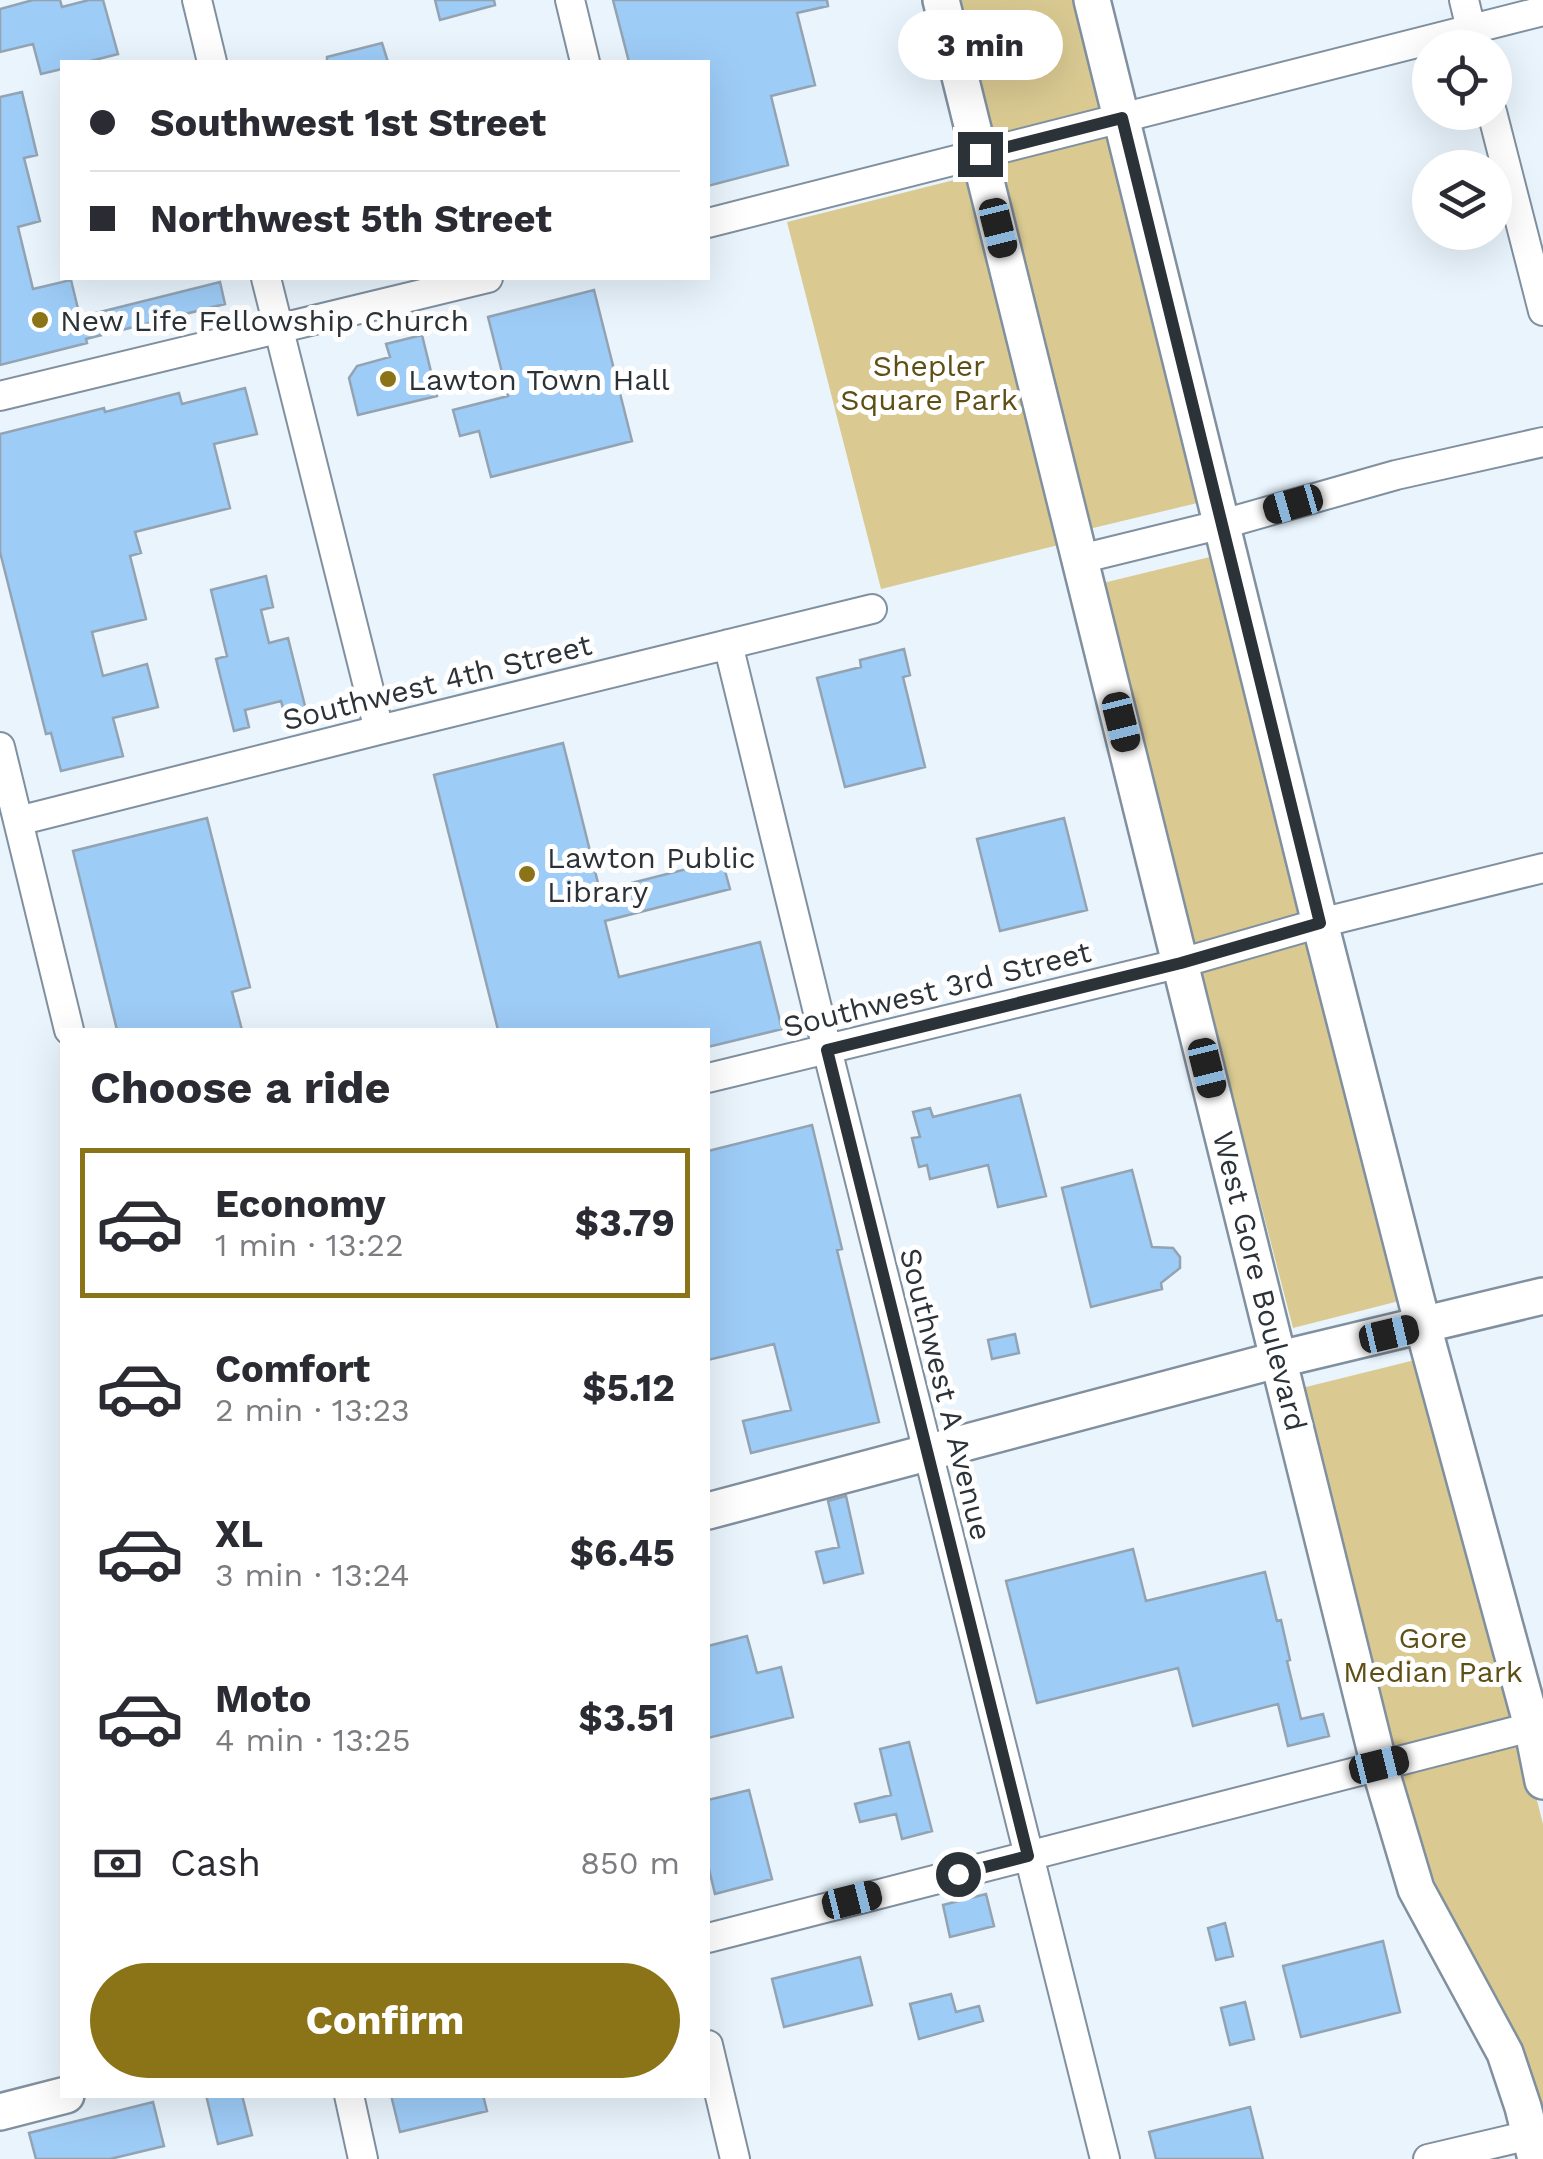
<!DOCTYPE html>
<html lang="en">
<head>
<meta charset="utf-8">
<style>
  :root { --surface:#fff; --page:#f2f2f3; --text:#2b2b33; --muted:#7c7c81; --line:#e1e1e2; --accent:#8b7418 }
  body { margin:0; font-family:"Work Sans",sans-serif; background:var(--page); color:var(--text); height:100vh; display:flex; flex-direction:column; font-size:38px; white-space:nowrap }
  * { box-sizing:border-box; margin:0 }
  p { font-size:32px; color:var(--muted) }
  .icon { flex:none; width:55px; height:55px; fill:none; stroke:currentColor; stroke-width:2; stroke-linecap:round; stroke-linejoin:round }
  .map { position:relative; flex:1; overflow:hidden }
  .details { position:absolute; left:60px; top:1028px; width:650px; height:1070px; display:flex; flex-direction:column; background:var(--surface); border-radius:0px; box-shadow:0 10px 40px #0002 }
  .details>* { flex:none }
  .banner { position:absolute; left:60px; top:60px; width:650px; height:220px; border-radius:0px; box-shadow:0 10px 40px #0002; display:grid; align-content:center; height:220px; padding:0 30px; background:var(--surface) }
  .fabs { position:absolute; left:1412px; top:30px; display:grid; gap:20px }
  .fabs a { display:grid; place-items:center; width:100px; height:100px; border-radius:50%; background:var(--surface); box-shadow:0 10px 40px #0002; font-size:50px }
  .end { position:absolute; width:45px; height:45px; margin:-22px; border:12px solid #2b3238; background:#fff; box-shadow:0 0 0 5px #fff }
  .from { border-radius:50% }
  .bubble { position:absolute; height:70px; border-radius:35px; background:var(--surface); box-shadow:0 10px 40px #0002; font-size:32px; font-weight:700; line-height:70px; text-align:center }
  .car { position:absolute; width:30px; height:60px; margin:-30px -15px; border-radius:12px; box-shadow:0 0 8px 2px #0007; background:linear-gradient(#222 24%,#8ab4d8 0 40%,#222 0 76%,#8ab4d8 0 86%,#222 0) }
  .banner b { display:flex; align-items:center; gap:35px; height:95px; font-size:38px }
  .banner b+b { border-top:2px solid var(--line) }
  .banner i { width:25px; height:25px; background:var(--text) }
  ul { padding:0; list-style:none }
  li { display:flex; align-items:center; gap:30px; height:150px; margin:0 20px 15px; padding:0 10px; border:5px solid transparent; border-radius:0px }
  li div { flex:1 }
  li b { display:block; font-size:38px }
  li em { font-style:normal; font-weight:700 }
  li.selected { border-color:var(--accent) }
  li>.icon { width:90px; height:90px; stroke-width:1.5 }
  h2 { padding:0 30px; font-size:45px; line-height:120px }
  .pay { display:flex; align-items:center; gap:25px; height:110px; padding:0 30px; font-size:38px }
  .pay p { margin-inline-start:auto }
  .button { display:flex; gap:20px; margin-top:auto; padding:20px 30px }
  .button a { flex:1; height:115px; border-radius:60px; background:var(--accent); color:#fff; font-size:40px; font-weight:700; line-height:115px; text-align:center }
  .map>svg:first-child { display:block }
  .green { fill:#daca92 }
  .building { fill:#9dccf7; stroke:#93a3b2; stroke-width:2.5 }
  .lines { fill:none; stroke-linecap:round; stroke-linejoin:round }
  .minor-casing { stroke:#80909f; stroke-width:32 }
  .major-casing { stroke:#80909f; stroke-width:40 }
  .minor { stroke:#fff; stroke-width:28 }
  .major { stroke:#fff; stroke-width:35 }
  .route { stroke:#2b3238; stroke-width:12 }
  .poi-dot { fill:#8b7418; stroke:#fff; stroke-width:4 }
  .labels { text-anchor:middle; dominant-baseline:central; stroke-width:10; stroke-linejoin:round; paint-order:stroke }
  .poi-label { font-size:30px; fill:#2b3238; stroke:#fff; text-anchor:start }
  .park-label { font-size:30px; fill:#5e4f15; stroke:#fff }
  .street-label { font-size:30px; fill:#2b3238; stroke:#fff }
</style>
</head>
<body>
<div class="map">
<svg width="1543" height="2159" viewBox="0 0 1543 2159">
  <rect width="100%" height="100%" fill="#e9f4fd"/>
  <!-- green -->
  <path class="green" d="M951 0H1077L1105 110 999 138 987 134Z
    M1116 135 1210 500 1089 529 996 165Z
    M978 174 1071 542 881 589 787 222Z
    M1214 556 1304 913 1189 945 1103 583Z
    M1309 941 1407 1299 1293 1328 1200 970Z
    M1415 1360 1520 1717 1391 1751 1294 1390Z
    M1522 1741 1543 1824V2116L1529 2064 1436 1885 1412 1822 1397 1772Z"/>
  <!-- building -->
  <path class="building" d="M33 0H60L62 7 89 0H103L118 54 87 62H62V69L41 74 33 44 0 52V9Z
    M435 0H494L495 5 440 20Z
    M613 0H827L828 6 797 13 815 85 771 96 788 165 708 186V62H629Z
    M382 43 388 62H327V57Z
    M22 92 37 155 24 158 40 221 18 227 33 289 71 280 80 317 220 282 225 304 86 339 87 343 0 365V97Z
    M594 290 632 441 491 477 479 431 460 436 453 410 508 396 488 317Z
    M422 335 437 396 358 415 349 378 357 366 390 357 386 344Z
    M245 388 257 434 214 444 230 508 135 532 141 553 130 556 146 619 92 632 103 676 147 664 158 707 113 718 123 756 61 771 51 733 46 734 0 552V434L104 408 105 412 179 393 182 404Z
    M266 576 273 607 261 610 269 643 288 638 308 718 287 723 281 701 245 710 249 727 234 731 216 659 227 656 211 590Z
    M904 649 910 675 903 677 925 767 845 787 817 678 861 667 860 660Z
    M563 743 600 891 722 860 730 889 605 921 619 977 760 942 782 1029 708 1047V1030H498L434 775Z
    M207 818 250 987 232 992 242 1030H117L73 851Z
    M1064 818 1087 910 1000 931 977 839Z
    M1020 1095 1046 1196 998 1207 988 1165 930 1179 927 1165 919 1167 912 1138 920 1137 913 1112 930 1108 933 1117Z
    M812 1125 842 1249 837 1250 879 1422 751 1453 743 1421 791 1410 774 1344 708 1360V1151Z
    M1132 1170 1152 1247 1173 1248 1180 1257V1268L1161 1283 1162 1289 1091 1307 1062 1188Z
    M1015 1334 1019 1353 992 1359 988 1340Z
    M846 1496 863 1573 824 1583 816 1552 839 1547 828 1501Z
    M1133 1549 1146 1601 1265 1572 1277 1621 1281 1620 1290 1660 1287 1661 1301 1719 1323 1714 1329 1736 1288 1746 1278 1704 1193 1726 1178 1668 1037 1703 1006 1581Z
    M747 1636 757 1673 781 1667 793 1717 708 1738V1646Z
    M909 1742 932 1831 902 1839 896 1814 860 1822 855 1804 891 1795 880 1749Z
    M749 1790 772 1879 715 1894 708 1865V1800Z
    M986 1894 994 1926 950 1937 943 1905Z
    M1225 1923 1233 1956 1216 1960 1208 1928Z
    M1383 1941 1400 2012 1301 2037 1283 1966Z
    M860 1957 872 2005 784 2027 772 1979Z
    M951 1994 956 2012 979 2006 983 2021 919 2039 910 2004Z
    M1245 2002 1254 2039 1230 2045 1221 2008Z
    M206 2095H242L252 2135 218 2144Z
    M391 2095H483L487 2111 400 2132Z
    M153 2102 164 2146 110 2159H36L29 2133Z
    M1250 2107 1263 2159H1156L1149 2132Z"/>
  <g class="lines">
    <defs>
      <path id="minor" d="M197 0 212 62
        M570 0 585 62
        M1464 0 1475 46
        M1492 112 1543 311
        M708 223 1543 11
        M266 278 379 730
        M0 396 488 278
        M1080 559 1223 524 1396 475 1543 442
        M728 644 827 1049 1105 2159
        M0 747 69 1030
        M18 821 379 730 872 609
        M708 1078 1181 963 1320 923 1543 868
        M708 1938 1543 1724
        M708 2045 735 2159
        M349 2095 363 2159
        M1428 2159 1543 2132"/>
      <path id="major" d="M941 0 1379 1765 1416 1889 1505 2053 1523 2107 1536 2159
        M1092 0 1320 923 1423 1326 1532 1726 1543 1781
        M708 1511 1280 1359 1543 1296
        M0 2112 66 2095"/>
    </defs>
    <!-- minor casing -->
    <use href="#minor" class="minor-casing"/>
    <!-- major casing -->
    <use href="#major" class="major-casing"/>
    <!-- minor -->
    <use href="#minor" class="minor"/>
    <!-- major -->
    <use href="#major" class="major"/>
  </g>
  <g class="lines">
    <!-- route -->
    <path class="route" d="M958 1874 1028 1856 827 1050 1181 963 1320 923 1122 118 980 154"/>
  </g>
  <!-- markers -->
  <g class="poi-dot">
    <circle cx="40" cy="320" r="10"/>
    <circle cx="388" cy="379" r="10"/>
    <circle cx="527" cy="874" r="10"/>
  </g>
  <g class="labels">
    <!-- poi labels -->
    <g class="poi-label">
      <text x="60" y="320">New Life Fellowship Church</text>
      <text x="408" y="379">Lawton Town Hall</text>
      <text x="547" y="857">Lawton Public<tspan x="547" dy="34">Library</tspan></text>
    </g>
    <!-- park labels -->
    <g class="park-label">
      <text x="929" y="365">Shepler<tspan x="929" dy="34">Square Park</tspan></text>
      <text x="1433" y="1637">Gore<tspan x="1433" dy="34">Median Park</tspan></text>
    </g>
    <!-- street labels -->
    <g class="street-label">
      <text transform="translate(437 682) rotate(-14)">Southwest 4th Street</text>
      <text transform="translate(937 989) rotate(-14)">Southwest 3rd Street</text>
      <text transform="translate(1260 1281) rotate(76)">West Gore Boulevard</text>
      <text transform="translate(946 1394) rotate(76)">Southwest A Avenue</text>
    </g>
  </g>
</svg>
<div class="fabs">
<a><svg class="icon" aria-label="locate" viewBox="0 0 24 24"><circle cx="12" cy="12" r="6"/><path d="M12 2v4M12 18v4M2 12h4M18 12h4"/></svg></a>
<a><svg class="icon" aria-label="layers" viewBox="0 0 24 24"><path d="M12 4l9 5-9 5-9-5zM3 14l9 5 9-5"/></svg></a>
</div>
<i class="end from" style="left:958px;top:1874px"></i>
<i class="end" style="left:980px;top:154px"></i>
<div class="bubble" style="left:898px;top:10px;width:165px">3 min</div>
<i class="car" style="left:998px;top:228px;rotate:166deg"></i>
<i class="car" style="left:1293px;top:504px;rotate:254deg"></i>
<i class="car" style="left:1121px;top:722px;rotate:166deg"></i>
<i class="car" style="left:1207px;top:1068px;rotate:166deg"></i>
<i class="car" style="left:1389px;top:1334px;rotate:77deg"></i>
<i class="car" style="left:1379px;top:1765px;rotate:76deg"></i>
<i class="car" style="left:852px;top:1900px;rotate:76deg"></i>
<div class="banner">
<b><i class="from"></i>Southwest 1st Street</b>
<b><i></i>Northwest 5th Street</b>
</div>
<section class="details">
<h2>Choose a ride</h2>
<ul>
<li class="selected"><svg class="icon" aria-label="car" viewBox="0 0 24 24"><path d="M5 17H2v-5l4-1 3-4h7l3 4 3 1v5h-3M9 17h6M6 11h13"/><circle cx="7" cy="17" r="2"/><circle cx="17" cy="17" r="2"/></svg><div><b>Economy</b><p>1 min · 13:22</p></div><em>$3.79</em></li>
<li><svg class="icon" aria-label="car" viewBox="0 0 24 24"><path d="M5 17H2v-5l4-1 3-4h7l3 4 3 1v5h-3M9 17h6M6 11h13"/><circle cx="7" cy="17" r="2"/><circle cx="17" cy="17" r="2"/></svg><div><b>Comfort</b><p>2 min · 13:23</p></div><em>$5.12</em></li>
<li><svg class="icon" aria-label="car" viewBox="0 0 24 24"><path d="M5 17H2v-5l4-1 3-4h7l3 4 3 1v5h-3M9 17h6M6 11h13"/><circle cx="7" cy="17" r="2"/><circle cx="17" cy="17" r="2"/></svg><div><b>XL</b><p>3 min · 13:24</p></div><em>$6.45</em></li>
<li><svg class="icon" aria-label="car" viewBox="0 0 24 24"><path d="M5 17H2v-5l4-1 3-4h7l3 4 3 1v5h-3M9 17h6M6 11h13"/><circle cx="7" cy="17" r="2"/><circle cx="17" cy="17" r="2"/></svg><div><b>Moto</b><p>4 min · 13:25</p></div><em>$3.51</em></li>
</ul>
<div class="pay"><svg class="icon" aria-label="cash" viewBox="0 0 24 24"><path d="M3 7h18v10H3z"/><circle cx="12" cy="12" r="2"/></svg>Cash<p>850 m</p></div>
<div class="button"><a>Confirm</a></div>
</section>
</div>
</body>
</html>
